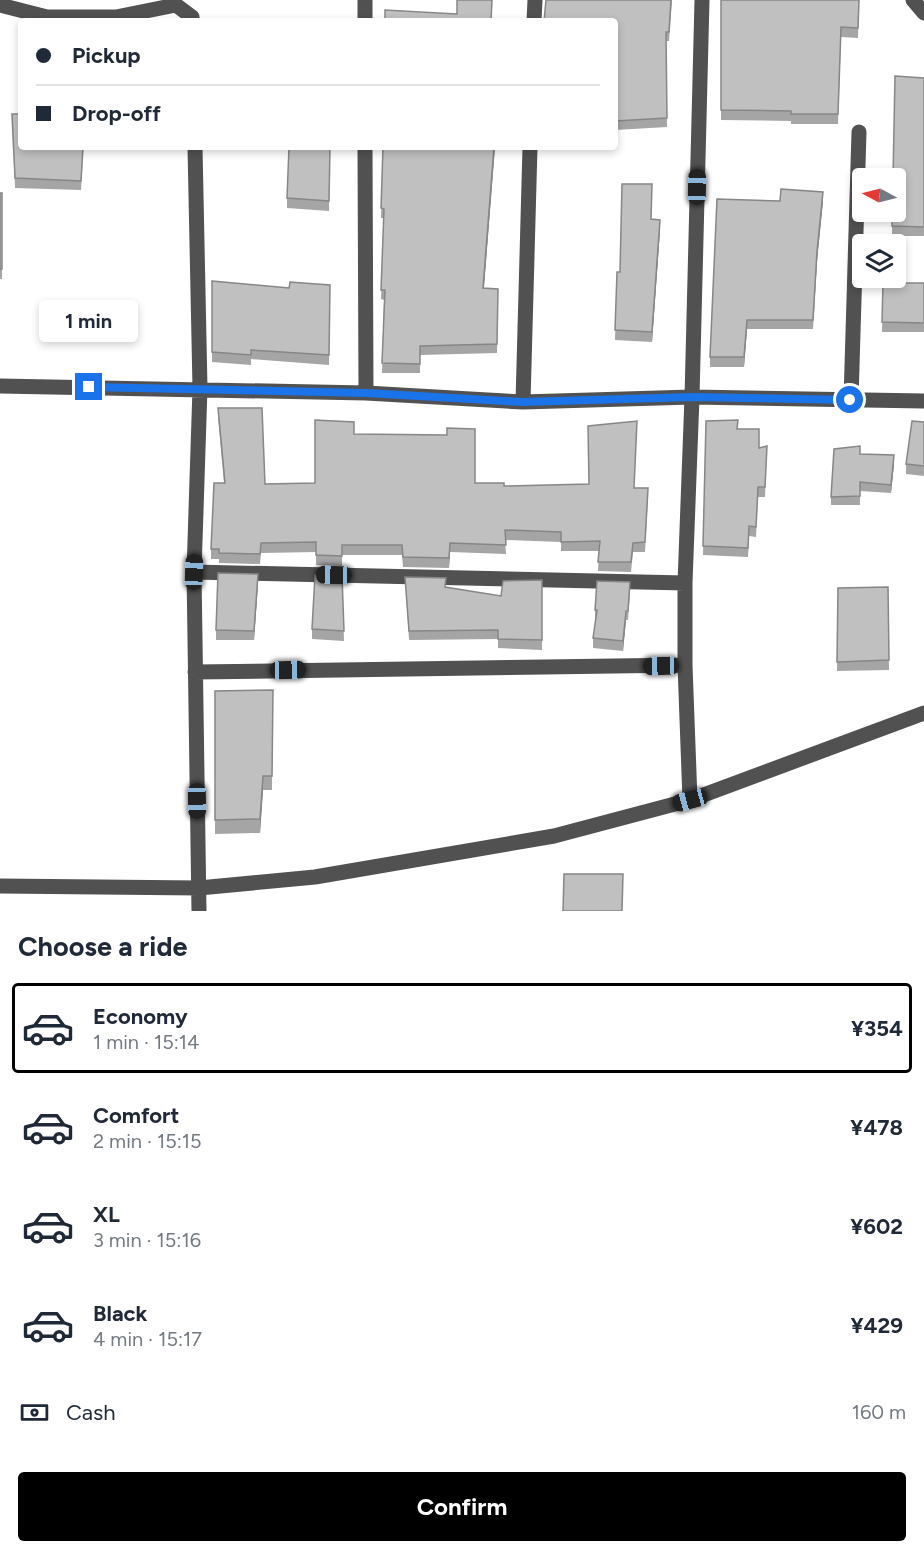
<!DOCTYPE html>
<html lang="en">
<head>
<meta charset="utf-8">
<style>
  :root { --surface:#fff; --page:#f6f6f7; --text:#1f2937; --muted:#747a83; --line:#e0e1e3; --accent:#000 }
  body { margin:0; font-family:Figtree,sans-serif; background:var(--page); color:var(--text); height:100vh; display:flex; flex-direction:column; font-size:22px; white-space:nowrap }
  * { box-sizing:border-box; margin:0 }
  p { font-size:20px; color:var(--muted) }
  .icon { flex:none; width:33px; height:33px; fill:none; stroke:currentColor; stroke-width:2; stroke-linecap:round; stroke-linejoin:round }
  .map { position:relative; height:911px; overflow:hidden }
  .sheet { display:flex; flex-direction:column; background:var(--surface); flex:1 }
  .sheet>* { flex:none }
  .hud { position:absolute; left:18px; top:18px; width:600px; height:132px; border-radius:6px; box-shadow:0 3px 9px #0003; display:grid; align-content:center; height:132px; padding:0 18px; background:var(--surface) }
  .needle { width:39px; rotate:277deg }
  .controls { position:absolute; left:852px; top:168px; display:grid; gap:12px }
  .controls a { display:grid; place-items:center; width:54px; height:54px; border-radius:6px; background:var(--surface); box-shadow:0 3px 9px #0003; font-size:30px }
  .end { position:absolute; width:27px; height:27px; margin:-14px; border:8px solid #1a73e8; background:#fff; box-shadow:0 0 0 3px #fff }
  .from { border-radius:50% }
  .bubble { position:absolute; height:42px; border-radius:6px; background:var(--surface); box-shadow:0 3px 9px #0003; font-size:20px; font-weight:700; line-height:42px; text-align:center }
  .car { position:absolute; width:18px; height:36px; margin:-18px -9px; border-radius:8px; box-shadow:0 0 4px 2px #0007; background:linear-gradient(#222 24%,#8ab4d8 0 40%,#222 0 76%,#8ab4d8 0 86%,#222 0) }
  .hud b { display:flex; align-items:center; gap:21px; height:57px; font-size:22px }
  .hud b+b { border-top:2px solid var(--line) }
  .hud i { width:15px; height:15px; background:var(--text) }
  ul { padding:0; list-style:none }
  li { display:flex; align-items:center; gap:18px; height:90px; margin:0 12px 9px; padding:0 6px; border:3px solid transparent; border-radius:6px }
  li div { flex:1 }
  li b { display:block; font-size:22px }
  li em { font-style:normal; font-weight:700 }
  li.active { border-color:var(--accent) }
  li>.icon { width:54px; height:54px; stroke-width:1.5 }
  h2 { padding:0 18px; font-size:27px; line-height:72px }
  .pay { display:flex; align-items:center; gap:15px; height:66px; padding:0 18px; font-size:22px }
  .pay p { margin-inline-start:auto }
  .action { display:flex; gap:12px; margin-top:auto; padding:12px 18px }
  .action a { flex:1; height:69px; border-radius:6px; background:var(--accent); color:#fff; font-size:24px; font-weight:700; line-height:69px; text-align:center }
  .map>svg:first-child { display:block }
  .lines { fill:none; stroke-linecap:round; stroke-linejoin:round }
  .minor { stroke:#515151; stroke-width:15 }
  .wall { fill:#a5a5a5 }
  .shaded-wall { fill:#868686 }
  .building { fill:#c0c0c0; stroke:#868686; stroke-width:1.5 }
  .route { stroke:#1a73e8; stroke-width:8 }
</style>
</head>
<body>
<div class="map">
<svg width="924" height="911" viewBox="0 0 924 911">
  <rect width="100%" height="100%" fill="#fff"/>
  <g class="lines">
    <!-- minor -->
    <path class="minor" d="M365 0V21
      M913 0 924 13
      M0 5 47 17H116L176 5 192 17V21
      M534 21 535 0
      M195 147 200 388 194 572 199 911
      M365 147 366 393
      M0 386 366 393 523 402 692 397 924 401
      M851 400 859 132
      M523 402 530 147
      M194 572 685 583
      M195 672 685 665
      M690 800 685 665V583L692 397 702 0
      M0 886 199 888 315 877 554 836 690 800 924 713"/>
  </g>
  <!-- wall -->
  <path class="wall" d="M672 0 669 41H666L667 127 615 130V21Z
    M721 0H859L858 38 841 37 838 124H791V121L721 120Z
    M924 78V236H892V212Z
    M12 114 21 147 83 155 81 190 15 188Z
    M330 147 329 211 287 208V198Z
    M383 147H495L484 288 498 289 497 353 420 355V373H382L384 300 381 299 384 218H381Z
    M0 193 2 203V279H0Z
    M823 201 817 261 813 329H747L744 367H710V357Z
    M651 219 660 230 652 342 615 340 617 272H620Z
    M212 281 289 288 330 285 329 365 251 359V365L212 362Z
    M883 283H924V332H882Z
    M218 408 265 484 315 483 354 434 475 483 504 486 635 488 648 497 645 552H633L631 572 598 571 599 551H561V542L505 540 506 554 450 552 449 568 403 567 402 555H342V566L316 565V552L261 553 260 564 219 563V559H211V549L224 483 218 417Z
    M706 421 738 429 759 448 767 446 765 497H758L756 537 749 536 748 557 703 555Z
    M924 422V476L906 474V464Z
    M860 454 894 464 891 493 860 491V505H831V497Z
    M342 575 344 641 312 639V629Z
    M405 577 446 587 501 596 542 580V650L498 648V639L409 640Z
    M258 583 254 640H216V630Z
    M888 587 889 670 837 671 838 588Z
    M630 592 628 620H626L623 651 593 648V638L596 619H595V610Z
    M273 690 272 790H263L260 833 215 834V691Z"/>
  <!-- shaded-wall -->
  <path class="shaded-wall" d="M494 147H495L483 298V288Z
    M823 192V201L817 261 813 329 817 251Z
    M660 220V230L652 342V332Z
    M747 320V329L744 367V357Z
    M894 455V464L891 493V485Z
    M450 543V552L449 568V558Z
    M258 574V583L254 640V631Z
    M626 611V620L623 651V641Z
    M263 776V790L260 833V819Z"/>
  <!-- building -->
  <path class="building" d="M457 0H492L491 21H385V10L457 14Z
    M546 0H671L669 32H666L667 118 615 121V21H544Z
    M721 0H859L858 28 841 27 838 114H791V111L721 110Z
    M895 76 924 78V227L892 226V212H896V178H893Z
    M12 114H21V147H83L81 181 15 178Z
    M289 147H330L329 201 287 198Z
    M383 147H494L483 288 498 289 497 344 420 346V364L382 363 385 290H381L384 209 381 208Z
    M622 184H652L651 219 660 220 652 332 615 330 617 272H620Z
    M781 189 823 192 817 251 813 320H747L744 357H710L717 199 780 201Z
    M0 193H2V269H0Z
    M212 281 289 288 290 282 330 285 329 355 251 350V355L212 352Z
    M883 283H924V323L882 322Z
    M218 408H262L265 484 315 483V420L354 422V434L447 435V428L475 429V483H504V486L589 484 588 426 637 421 634 488H648L645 542 633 543 631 562H598L600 541 561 542V532L505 530 506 545 450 543 449 558 403 557 402 545H342V556L316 555V542L261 543 260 554 219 553V549H211L214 483H225Z
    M738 420 737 429H759V448L767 446 765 487H758L756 527 749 526 748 548 703 546 706 421Z
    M912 421 924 422V466L906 464Z
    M860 446V454L894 455 891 485 860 482V496L831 497 834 449Z
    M218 573 258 574 254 631 216 630Z
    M315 575H342L344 631 312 629Z
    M405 577 446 578 445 587 501 596 503 581 542 580V640L498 639V630L409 631Z
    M597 581 630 582 628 611H626L623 641 593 638 597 610H595Z
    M888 587 889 660 837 662 838 588Z
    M273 690 272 776H263L260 819 215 820V691Z
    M564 874H623L622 911H563Z"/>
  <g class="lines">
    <!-- route -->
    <path class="route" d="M89 387 366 393 523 402 692 397 850 400"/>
  </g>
</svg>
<div class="controls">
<a><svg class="needle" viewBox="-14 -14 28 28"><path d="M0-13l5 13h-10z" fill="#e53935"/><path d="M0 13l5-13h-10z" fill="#747a83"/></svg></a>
<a><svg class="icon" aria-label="layers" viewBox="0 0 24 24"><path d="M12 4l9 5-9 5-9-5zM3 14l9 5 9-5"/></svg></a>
</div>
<i class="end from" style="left:850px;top:400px"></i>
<i class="end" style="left:89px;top:387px"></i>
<div class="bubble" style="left:39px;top:300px;width:99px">1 min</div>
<i class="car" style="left:697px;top:187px;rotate:1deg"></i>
<i class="car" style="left:194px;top:572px;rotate:2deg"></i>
<i class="car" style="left:334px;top:575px;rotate:271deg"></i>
<i class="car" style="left:661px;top:666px;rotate:269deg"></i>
<i class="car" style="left:288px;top:670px;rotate:89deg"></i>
<i class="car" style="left:690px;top:800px;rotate:255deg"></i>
<i class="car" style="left:197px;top:801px;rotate:179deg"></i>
<div class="hud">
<b><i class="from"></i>Pickup</b>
<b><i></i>Drop-off</b>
</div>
</div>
<section class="sheet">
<h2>Choose a ride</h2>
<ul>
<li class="active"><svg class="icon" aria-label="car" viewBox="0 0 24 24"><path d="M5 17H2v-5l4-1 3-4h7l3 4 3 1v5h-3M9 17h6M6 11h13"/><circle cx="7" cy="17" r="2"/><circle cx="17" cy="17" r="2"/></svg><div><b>Economy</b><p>1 min · 15:14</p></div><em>¥354</em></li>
<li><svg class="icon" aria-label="car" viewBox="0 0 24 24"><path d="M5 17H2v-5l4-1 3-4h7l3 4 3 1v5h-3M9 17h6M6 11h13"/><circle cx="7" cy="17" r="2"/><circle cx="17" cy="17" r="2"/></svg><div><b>Comfort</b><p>2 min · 15:15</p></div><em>¥478</em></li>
<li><svg class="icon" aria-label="car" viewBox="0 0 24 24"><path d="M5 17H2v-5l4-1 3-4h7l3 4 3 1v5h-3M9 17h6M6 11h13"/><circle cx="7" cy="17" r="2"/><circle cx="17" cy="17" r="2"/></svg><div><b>XL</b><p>3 min · 15:16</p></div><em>¥602</em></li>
<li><svg class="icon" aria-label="car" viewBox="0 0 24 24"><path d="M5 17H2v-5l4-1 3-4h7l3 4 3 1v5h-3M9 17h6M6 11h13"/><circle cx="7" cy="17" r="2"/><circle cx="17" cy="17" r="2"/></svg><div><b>Black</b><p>4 min · 15:17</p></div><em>¥429</em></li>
</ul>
<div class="pay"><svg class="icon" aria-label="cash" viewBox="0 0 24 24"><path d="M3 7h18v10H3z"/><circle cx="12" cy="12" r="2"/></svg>Cash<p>160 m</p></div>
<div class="action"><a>Confirm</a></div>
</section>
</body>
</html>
